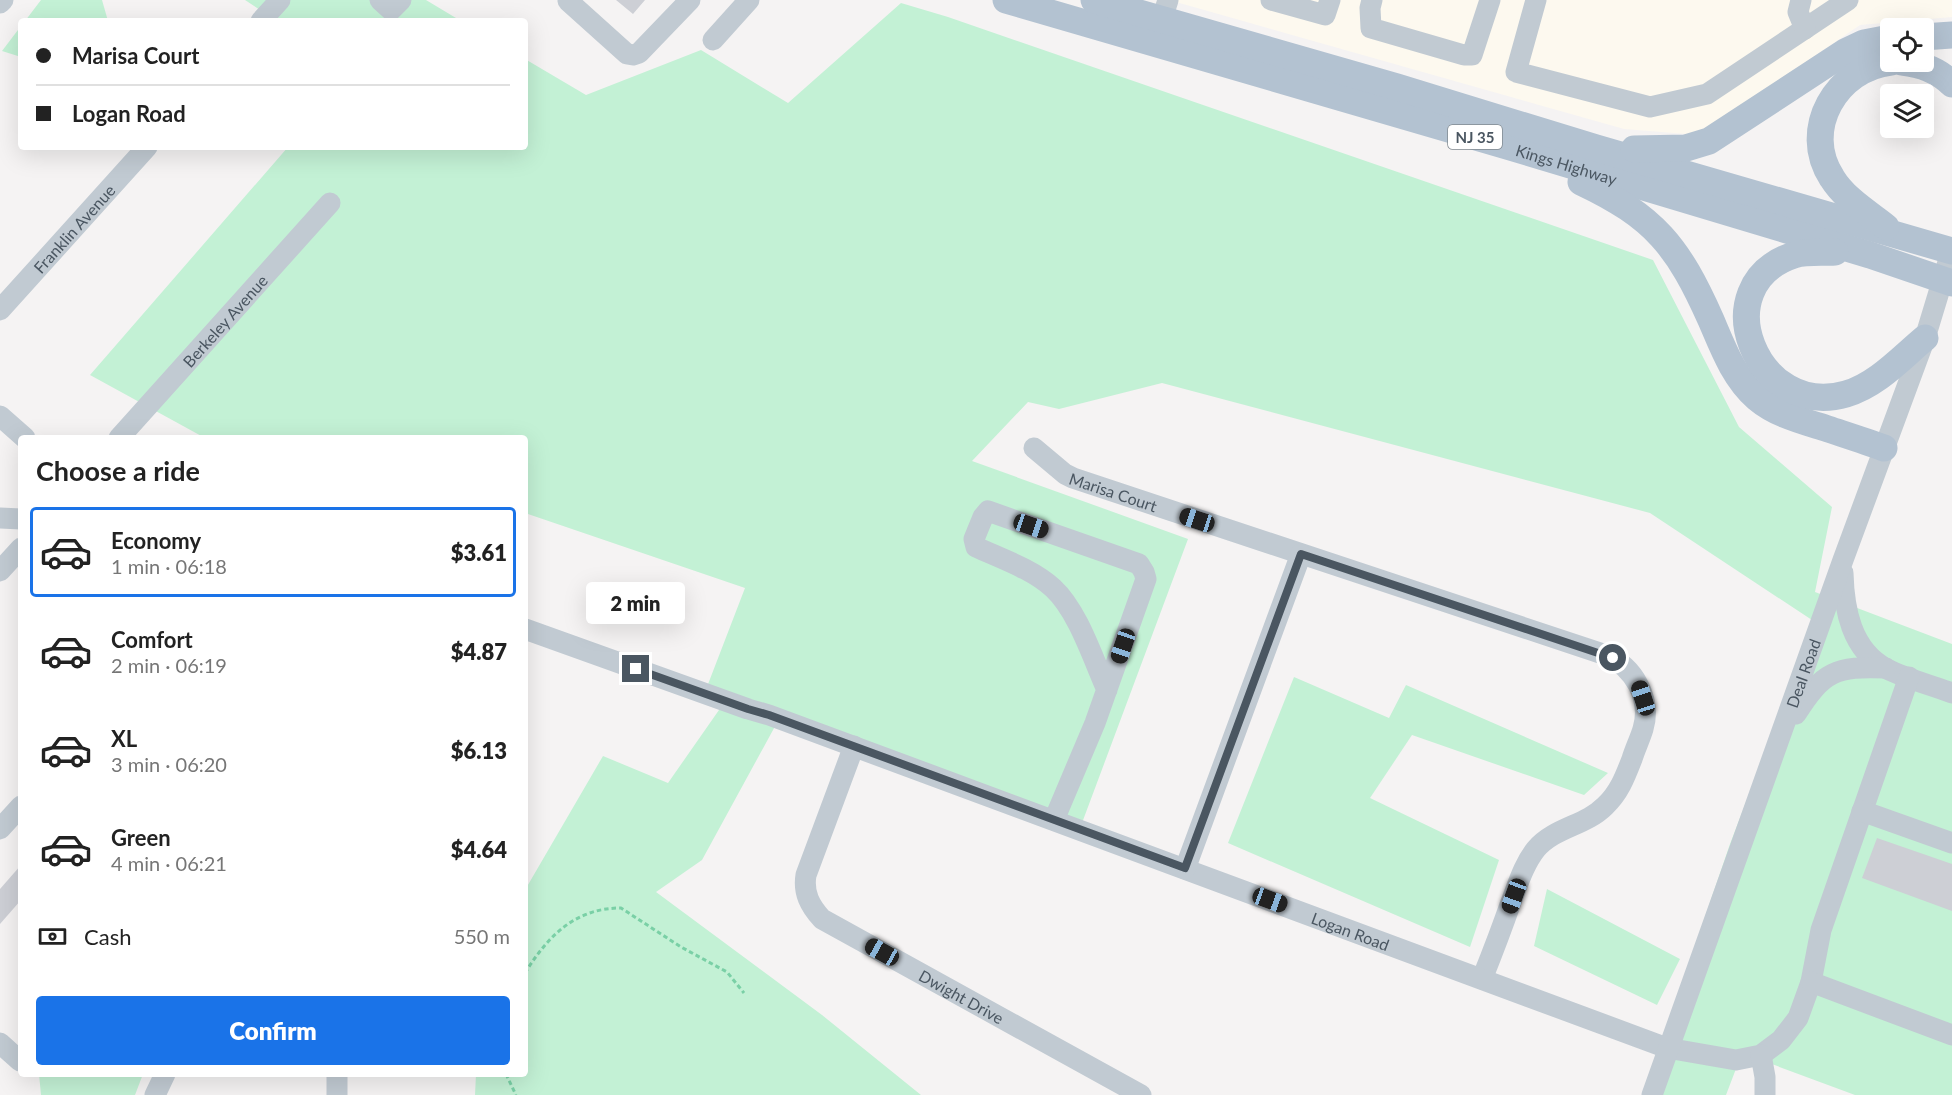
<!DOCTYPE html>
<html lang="en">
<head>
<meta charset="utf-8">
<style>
  :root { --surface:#fff; --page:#f6f6f6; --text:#222; --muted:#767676; --line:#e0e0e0; --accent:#1a73e8 }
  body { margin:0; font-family:Lato,sans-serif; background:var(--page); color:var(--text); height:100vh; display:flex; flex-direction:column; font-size:22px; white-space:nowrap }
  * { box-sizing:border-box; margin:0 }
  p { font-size:20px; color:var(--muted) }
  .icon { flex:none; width:33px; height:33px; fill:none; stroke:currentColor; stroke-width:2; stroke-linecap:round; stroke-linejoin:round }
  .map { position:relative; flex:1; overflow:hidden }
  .drawer { position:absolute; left:18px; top:435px; width:510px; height:642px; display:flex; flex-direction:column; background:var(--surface); border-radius:6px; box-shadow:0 6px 24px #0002 }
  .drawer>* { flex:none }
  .hud { position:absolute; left:18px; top:18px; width:510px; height:132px; border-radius:6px; box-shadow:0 6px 24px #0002; display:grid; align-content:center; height:132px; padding:0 18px; background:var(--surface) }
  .fabs { position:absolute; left:1880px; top:18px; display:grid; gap:12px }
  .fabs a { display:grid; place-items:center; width:54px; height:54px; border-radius:6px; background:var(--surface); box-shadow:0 6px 24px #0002; font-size:30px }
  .end { position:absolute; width:27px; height:27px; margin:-14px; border:8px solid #4a5661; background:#fff; box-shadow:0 0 0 3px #fff }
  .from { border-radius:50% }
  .bubble { position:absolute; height:42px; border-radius:6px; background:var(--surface); box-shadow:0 6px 24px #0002; font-size:20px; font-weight:800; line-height:42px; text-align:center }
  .car { position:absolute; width:18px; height:36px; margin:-18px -9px; border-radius:8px; box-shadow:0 0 4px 2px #0007; background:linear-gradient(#222 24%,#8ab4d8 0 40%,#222 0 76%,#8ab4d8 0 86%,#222 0) }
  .hud b { display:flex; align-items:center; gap:21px; height:57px; font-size:22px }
  .hud b+b { border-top:2px solid var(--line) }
  .hud i { width:15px; height:15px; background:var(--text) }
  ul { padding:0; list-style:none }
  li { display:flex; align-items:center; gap:18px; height:90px; margin:0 12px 9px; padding:0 6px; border:3px solid transparent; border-radius:6px }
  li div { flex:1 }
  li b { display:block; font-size:22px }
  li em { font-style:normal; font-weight:800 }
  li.current { border-color:var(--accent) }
  li>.icon { width:54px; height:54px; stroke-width:1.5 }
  h2 { padding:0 18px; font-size:27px; line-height:72px }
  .pay { display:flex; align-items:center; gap:15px; height:66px; padding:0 18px; font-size:22px }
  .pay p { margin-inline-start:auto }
  .primary-button { display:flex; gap:12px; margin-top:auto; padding:12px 18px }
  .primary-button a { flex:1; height:69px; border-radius:6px; background:var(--accent); color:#fff; font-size:24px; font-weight:800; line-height:69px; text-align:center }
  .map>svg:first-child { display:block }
  .commercial { fill:#fdf9ef }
  .green { fill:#c3f1d5 }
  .building { fill:#cdcfd5 }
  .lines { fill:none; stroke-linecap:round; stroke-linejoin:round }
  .path { stroke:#7ad0a6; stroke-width:3; stroke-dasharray:4.5 3; stroke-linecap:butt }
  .minor { stroke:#c1cad2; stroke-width:21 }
  .major { stroke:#b3c2d1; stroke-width:27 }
  .route { stroke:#4a5661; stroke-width:8 }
  .labels { text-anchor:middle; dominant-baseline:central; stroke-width:4.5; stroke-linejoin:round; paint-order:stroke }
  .shield { fill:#fff; stroke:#808990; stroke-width:1.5 }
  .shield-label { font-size:15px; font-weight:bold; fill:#4a5661 }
  .street-label { font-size:16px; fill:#4a5661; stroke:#fff }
</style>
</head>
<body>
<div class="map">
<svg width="1952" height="1095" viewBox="0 0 1952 1095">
  <rect width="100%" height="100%" fill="#f5f3f3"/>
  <!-- commercial -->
  <path class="commercial" d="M1169 0H1952V17L1860 25 1699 135 1624 129Z"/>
  <!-- green -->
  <path class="green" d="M41 0H102L108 21H25Z
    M245 0H426L461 21H277Z
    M901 3 948 17 1653 260 1739 427 1832 507 1815 592 1952 644V1095H1855L1742 1053 1726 1095H1644L1730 844 1815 622 1650 513 1162 383 1059 409 1028 402 972 461 1188 539 1079 831 779 719 702 860 656 892 822 1015 921 1095H475L476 1074H525V890L603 756 668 783 726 700 705 692 745 588 525 513V438H205L90 375 288 147H525V59L586 95 701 50 788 103Z
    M21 26V57L2 51Z
    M1294 677 1389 718 1406 685 1608 773 1584 795 1412 735 1370 798 1499 860 1470 947 1228 843Z
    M1547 889 1680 959 1657 1005 1534 946Z
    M39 1074H143L135 1095H41Z"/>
  <!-- building -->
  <path class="building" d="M616 0H645L633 14Z
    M1877 838 1952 864V911L1862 878Z
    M21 865V900L0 924V889Z"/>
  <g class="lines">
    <!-- path -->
    <path class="path" d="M525 973C548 936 575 908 621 908L681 947 727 972 744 993
      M506 1074 516 1095"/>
    <!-- minor -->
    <g class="minor">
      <path d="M380 0 391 10 401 0"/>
      <path d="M1271 0 1325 15 1330 0"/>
      <path d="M1372 0 1370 8 1371 28 1464 55H1472L1490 0"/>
      <path d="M1536 0 1516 72 1650 107 1707 94 1848 0"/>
      <path d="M1801 0 1798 12 1805 29"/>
      <path d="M568 1 627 54 633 55 639 53 690 0"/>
      <path d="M0 3 3 0"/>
      <path d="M1162 19 1168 0"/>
      <path d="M261 21 280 0"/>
      <path d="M713 40 749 0"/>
      <path id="s1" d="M0 310 147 147"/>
      <path d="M0 416 25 438"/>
      <path id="s2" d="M119 438 330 203"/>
      <path id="s3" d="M1034 448 1065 474 1073 478 1606 655C1634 667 1652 699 1643 729 1640 739 1635 749 1632 759 1625 777 1619 793 1605 806 1585 826 1555 827 1536 849 1524 864 1518 884 1511 902 1502 928 1492 954 1482 979"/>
      <path d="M0 518 21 519"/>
      <path d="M0 571 21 548"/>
      <path d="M1843 573C1844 609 1851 650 1887 669 1907 679 1931 685 1952 693"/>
      <path id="s4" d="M525 629 748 709 769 715 1667 1048 1736 1060 1761 1055 1781 1040 1798 1018 1811 982 1821 930 1909 677"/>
      <path d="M1796 714C1823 671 1836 666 1886 668"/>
      <path id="s5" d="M854 746 806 875C803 893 810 906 822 919L1141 1095"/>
      <path d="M1862 811 1952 843"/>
      <path d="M1054 820 1095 723 1146 579 1144 572 1139 564 988 511 983 517 974 539 976 547C1002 559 1032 569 1053 588 1078 611 1093 659 1107 690"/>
      <path d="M0 829 21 806"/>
      <path d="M1185 869 1301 554"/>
      <path d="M1811 982 1952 1035"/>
      <path d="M0 1043 20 1061"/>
      <path d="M1761 1055 1765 1077V1095"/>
      <path d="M155 1095 165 1074"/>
      <path d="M337 1095V1074"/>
      <path id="s6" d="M1652 1095 1843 560 1925 338 1952 249"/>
    </g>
    <!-- major -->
    <g class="major">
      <path id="s7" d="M1006 0 1507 146 1870 255 1952 283"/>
      <path d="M1094 0 1397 87 1596 148 1952 251"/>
      <path d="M1923 37 1952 35"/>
      <path d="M1902 62C1921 64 1938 70 1952 84"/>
      <path d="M1634 149 1686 148 1709 141 1845 52 1864 43 1890 38"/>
      <path d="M1581 182C1655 217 1678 246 1711 320 1723 348 1734 378 1757 398 1777 415 1803 421 1828 429 1846 435 1865 441 1884 448"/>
      <path d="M1886 227C1867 212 1845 199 1832 178 1800 129 1837 68 1891 62"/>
      <path d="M1835 252C1822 253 1806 251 1794 255 1702 285 1757 420 1846 394 1877 385 1901 358 1925 338"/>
    </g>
  </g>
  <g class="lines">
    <!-- route -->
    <path class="route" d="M636 669 748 709 769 715 1185 868 1301 554 1613 658"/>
  </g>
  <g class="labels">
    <!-- shield labels -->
    <rect class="shield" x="1448" y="125" width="54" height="24" rx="4.5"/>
    <g class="shield-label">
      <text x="1475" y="137">NJ 35</text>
    </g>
    <!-- street labels -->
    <g class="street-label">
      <text stroke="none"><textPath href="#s7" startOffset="584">Kings Highway</textPath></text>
      <text stroke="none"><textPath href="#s1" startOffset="110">Franklin Avenue</textPath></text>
      <text stroke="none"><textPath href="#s2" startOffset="158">Berkeley Avenue</textPath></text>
      <text stroke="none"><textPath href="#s3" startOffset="92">Marisa Court</textPath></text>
      <text stroke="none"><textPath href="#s6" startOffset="448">Deal Road</textPath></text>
      <text stroke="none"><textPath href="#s4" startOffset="879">Logan Road</textPath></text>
      <text stroke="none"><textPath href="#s5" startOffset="346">Dwight Drive</textPath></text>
    </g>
  </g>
</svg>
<div class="fabs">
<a><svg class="icon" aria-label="locate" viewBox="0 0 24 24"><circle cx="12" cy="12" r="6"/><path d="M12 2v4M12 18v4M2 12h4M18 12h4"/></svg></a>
<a><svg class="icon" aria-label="layers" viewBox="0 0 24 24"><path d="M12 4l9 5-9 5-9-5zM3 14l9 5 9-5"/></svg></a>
</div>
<i class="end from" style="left:1613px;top:658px"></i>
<i class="end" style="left:636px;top:669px"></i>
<div class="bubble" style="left:586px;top:582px;width:99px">2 min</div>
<i class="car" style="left:1197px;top:520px;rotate:288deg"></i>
<i class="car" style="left:1031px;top:526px;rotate:109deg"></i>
<i class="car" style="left:1123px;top:646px;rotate:199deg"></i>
<i class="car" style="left:1643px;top:698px;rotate:342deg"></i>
<i class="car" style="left:1514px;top:896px;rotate:200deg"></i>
<i class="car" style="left:1270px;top:900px;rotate:110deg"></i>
<i class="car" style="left:882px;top:952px;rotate:299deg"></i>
<div class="hud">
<b><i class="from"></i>Marisa Court</b>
<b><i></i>Logan Road</b>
</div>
<section class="drawer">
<h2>Choose a ride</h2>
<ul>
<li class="current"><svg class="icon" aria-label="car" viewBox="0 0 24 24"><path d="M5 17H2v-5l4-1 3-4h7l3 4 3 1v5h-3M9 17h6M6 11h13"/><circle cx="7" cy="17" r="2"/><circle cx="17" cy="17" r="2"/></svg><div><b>Economy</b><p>1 min · 06:18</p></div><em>$3.61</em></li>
<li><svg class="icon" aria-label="car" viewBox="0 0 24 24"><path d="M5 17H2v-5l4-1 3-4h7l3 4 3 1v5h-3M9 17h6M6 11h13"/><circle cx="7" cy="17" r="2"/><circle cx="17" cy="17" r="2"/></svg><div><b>Comfort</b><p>2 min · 06:19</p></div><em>$4.87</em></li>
<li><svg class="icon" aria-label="car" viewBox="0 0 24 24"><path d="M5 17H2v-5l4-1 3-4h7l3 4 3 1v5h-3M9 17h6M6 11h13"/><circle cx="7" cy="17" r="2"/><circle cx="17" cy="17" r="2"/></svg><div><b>XL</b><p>3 min · 06:20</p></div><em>$6.13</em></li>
<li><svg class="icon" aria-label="car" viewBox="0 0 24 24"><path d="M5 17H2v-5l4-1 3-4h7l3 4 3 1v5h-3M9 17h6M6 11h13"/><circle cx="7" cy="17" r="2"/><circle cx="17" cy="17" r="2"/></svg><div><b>Green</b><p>4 min · 06:21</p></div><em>$4.64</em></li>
</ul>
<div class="pay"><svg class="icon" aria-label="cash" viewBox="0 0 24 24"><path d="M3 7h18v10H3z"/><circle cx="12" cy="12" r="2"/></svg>Cash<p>550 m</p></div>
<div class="primary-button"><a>Confirm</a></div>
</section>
</div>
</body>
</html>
